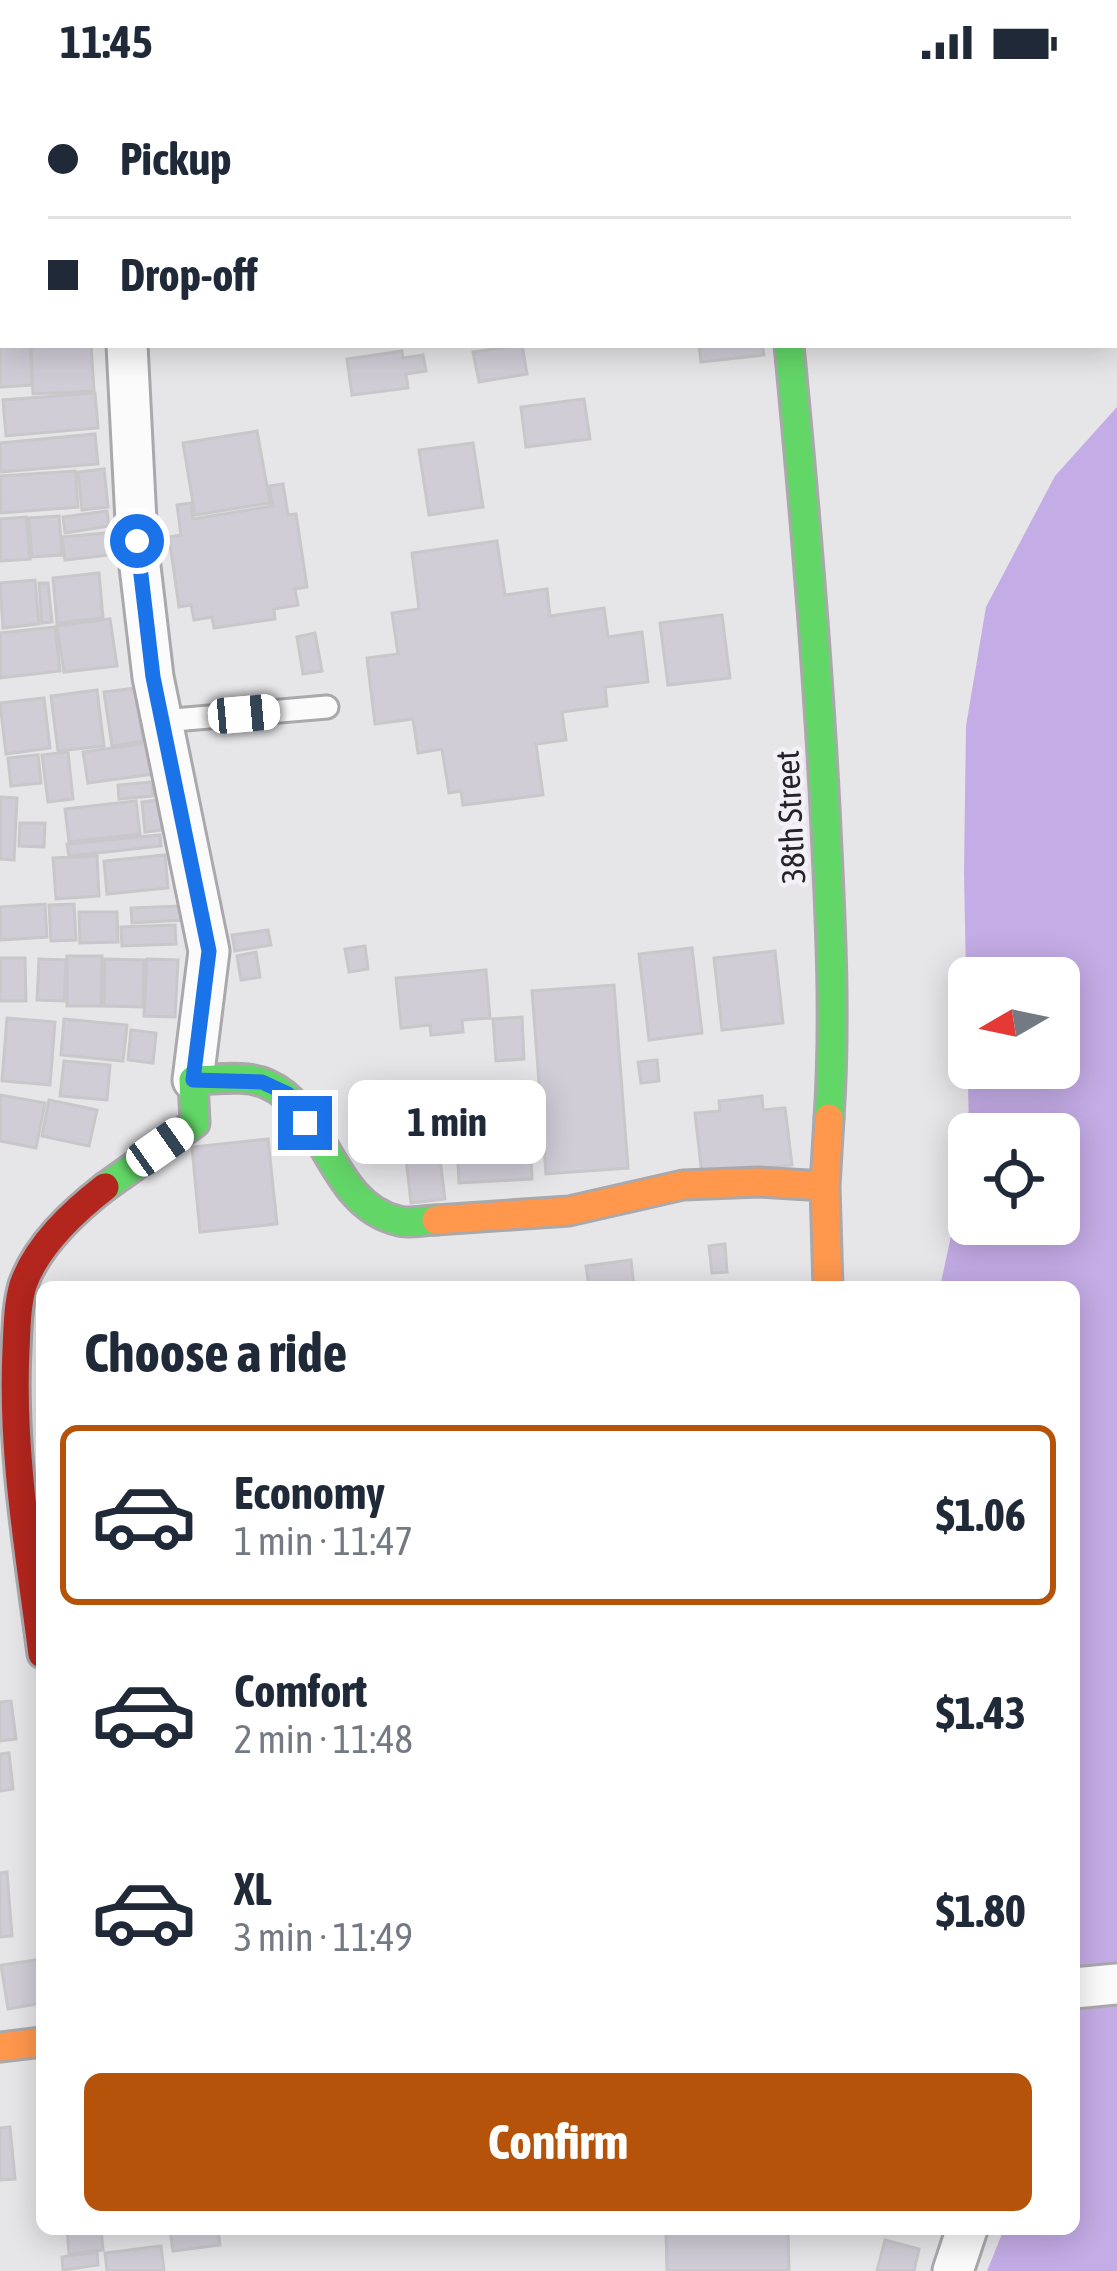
<!DOCTYPE html>
<html lang="en">
<head>
<meta charset="utf-8">
<style>
  :root { --surface:#fff; --page:#f2f2f3; --text:#1f2937; --muted:#747a83; --line:#e0e1e3; --accent:#b45309 }
  body { margin:0; font-family:"Asap Condensed",sans-serif; background:var(--page); color:var(--text); height:100vh; display:flex; flex-direction:column; font-size:45px; white-space:nowrap }
  * { box-sizing:border-box; margin:0 }
  p { font-size:39px; color:var(--muted) }
  .icon { flex:none; width:66px; height:66px; fill:none; stroke:currentColor; stroke-width:2; stroke-linecap:round; stroke-linejoin:round }
  .map { position:relative; flex:1; overflow:hidden }
  .panel { position:absolute; left:36px; top:1197px; width:1044px; height:954px; display:flex; flex-direction:column; background:var(--surface); border-radius:18px; box-shadow:0 6px 30px #0003 }
  .panel>* { flex:none }
  .guide { position:absolute; left:0px; top:0px; width:1119px; height:264px; box-shadow:0 6px 30px #0003; display:grid; align-content:center; height:264px; padding:0 48px; background:var(--surface) }
  .needle { width:78px; rotate:261deg }
  .fabs { position:absolute; left:948px; top:873px; display:grid; gap:24px }
  .fabs a { display:grid; place-items:center; width:132px; height:132px; border-radius:18px; background:var(--surface); box-shadow:0 6px 30px #0003; font-size:60px }
  .end { position:absolute; width:54px; height:54px; margin:-27px; border:15px solid #1a73e8; background:#fff; box-shadow:0 0 0 6px #fff }
  .from { border-radius:50% }
  .bubble { position:absolute; height:84px; border-radius:18px; background:var(--surface); box-shadow:0 6px 30px #0003; font-size:39px; font-weight:700; line-height:84px; text-align:center }
  .car { position:absolute; width:36px; height:72px; margin:-36px -18px; border-radius:15px; box-shadow:0 0 9px 3px #0007; background:linear-gradient(#fff 24%,#345 0 40%,#fff 0 76%,#345 0 86%,#fff 0) }
  .guide b { display:flex; align-items:center; gap:42px; height:114px; font-size:45px }
  .guide b+b { border-top:3px solid var(--line) }
  .guide i { width:30px; height:30px; background:var(--text) }
  ul { padding:0; list-style:none }
  li { display:flex; align-items:center; gap:36px; height:180px; margin:0 24px 18px; padding:0 24px; border:6px solid transparent; border-radius:18px }
  li div { flex:1 }
  li b { display:block; font-size:45px }
  li em { font-style:normal; font-weight:700 }
  li.on { border-color:var(--accent) }
  li>.icon { width:108px; height:108px; stroke-width:1.5 }
  h2 { padding:0 48px; font-size:54px; line-height:144px }
  .primary-button { display:flex; gap:24px; margin-top:auto; padding:24px 48px }
  .primary-button a { flex:1; height:138px; border-radius:18px; background:var(--accent); color:#fff; font-size:48px; font-weight:700; line-height:138px; text-align:center }
  .status { display:flex; justify-content:space-between; align-items:center; height:84px; padding:0 60px; background:var(--surface); direction:ltr }
  .status svg { height:33px; fill:currentColor }
  .map>svg:first-child { display:block }
  .water { fill:#c4ace6; fill-rule:evenodd }
  .building { fill:#d1cdd7; stroke:#c8c8ca; stroke-width:3 }
  .lines { fill:none; stroke-linecap:round; stroke-linejoin:round }
  .lane-casing { stroke:#aaa8ab; stroke-width:27 }
  .street-casing { stroke:#aaa8ab; stroke-width:45 }
  .fast-casing { stroke:#aaa8ab; stroke-width:33 }
  .slow-casing { stroke:#aaa8ab; stroke-width:33 }
  .jam-casing { stroke:#aaa8ab; stroke-width:33 }
  .lane { stroke:#fbfbfc; stroke-width:21 }
  .street { stroke:#fbfbfc; stroke-width:39 }
  .fast { stroke:#63d668; stroke-width:27 }
  .slow { stroke:#ff974d; stroke-width:27 }
  .jam { stroke:#b3261e; stroke-width:27 }
  .route { stroke:#1a73e8; stroke-width:15 }
  .labels { text-anchor:middle; dominant-baseline:central; stroke-width:9; stroke-linejoin:round; paint-order:stroke }
  .street-label { font-size:33px; fill:#242325; stroke:#f3f1f7 }
</style>
</head>
<body>
<div class="status"><b>11:45</b><svg viewBox="0 0 49 12"><path d="M0 12V9h3v3zM5 12V6h3v6zM10 12V3h3v9zM15 12V0h3v12zM26 1h20v11H26zM47 4h2v5h-2z"/></svg></div>
<div class="map">
<svg width="1117" height="2187" viewBox="0 0 1117 2187">
  <rect width="100%" height="100%" fill="#e6e5e8"/>
  <!-- water -->
  <path class="water" d="M1117 323V2187H987L1004 2145H1074V1203H940L969 1069V1140H1059V1050H969L964 788 966 642 986 523 1055 392ZM969 894H1059V984H969Z"/>
  <!-- building -->
  <path class="building" d="M0 217H3V261H30L32 301 0 303Z
    M31 261H91L94 307 33 310Z
    M522 261 527 290 479 298 473 268Z
    M699 261H762L764 271 701 278Z
    M402 267 403 274 423 271 426 287 406 290 408 304 352 311 347 275Z
    M95 309 98 344 6 352 3 316Z
    M584 315 590 355 526 363 521 323Z
    M257 347 270 419 195 431 183 359Z
    M95 350 98 380 0 388V359Z
    M473 359 483 423 429 431 419 366Z
    M104 385 108 423 82 426 78 388Z
    M75 387 78 423 1 429 0 392Z
    M283 400 288 431 296 430 307 503 295 505 298 521 274 525 275 535 214 544 212 533 194 536 191 521 179 523 169 453 181 451 177 421 191 419 193 435 273 422 269 402Z
    M107 427 109 442 65 449 63 433Z
    M59 432 62 471 32 473 29 434Z
    M26 433 30 475 0 477V435Z
    M116 448 118 470 65 476 62 453Z
    M497 457 505 511 547 505 550 532 604 524 608 553 642 548 648 598 605 603 607 622 562 628 566 656 536 660 543 711 463 721 461 707 449 709 442 665 418 669 413 635 375 640 367 574 398 570 392 529 419 525 412 469Z
    M99 489 103 534 57 539 53 494Z
    M35 496 39 540 3 544 0 499Z
    M39 499H48L52 538 42 539Z
    M722 531 730 594 668 601 660 539Z
    M110 535 117 582 64 588 57 542Z
    M55 543 60 587 0 594V549Z
    M315 549 322 587 303 590 297 553Z
    M135 604 143 657 112 662 104 608Z
    M97 606 104 662 58 667 51 612Z
    M44 614 50 664 6 670 0 619Z
    M149 659 154 690 88 699 83 668Z
    M68 668 73 715 48 718 42 671Z
    M38 671 41 699 11 702 8 674Z
    M152 698 153 712 119 715 118 701Z
    M0 713 17 714 14 776 0 775Z
    M158 716 162 746 145 748 142 718Z
    M136 717 140 750 69 758 65 725Z
    M20 739H45L44 763 19 762Z
    M160 751 161 762 69 772 67 760Z
    M165 771 168 804 107 810 104 777Z
    M97 772 99 812 56 815 53 774Z
    M45 820 47 853 0 856V823Z
    M74 820 76 856 51 857 49 821Z
    M183 822 184 836 132 839 131 824Z
    M79 828H117L118 858 80 859Z
    M175 841 176 860 122 862 121 843Z
    M268 846 271 861 235 867 232 851Z
    M365 862 368 885 349 888 345 865Z
    M692 864 702 949 649 956 639 870Z
    M775 867 783 939 722 946 714 874Z
    M256 868 260 893 241 896 237 872Z
    M67 872H102L101 922H67Z
    M0 874H25L26 917H0Z
    M39 875 66 876 64 917 37 916Z
    M105 875 144 876 143 923 104 922Z
    M147 875 178 876 175 933 144 932Z
    M486 886 490 934 462 936 463 948 431 951 430 941 401 944 396 894Z
    M614 901 628 1084 546 1090 532 907Z
    M522 933 524 975 496 977 493 935Z
    M7 934 55 938 50 1001 2 997Z
    M64 935 127 941 123 977 61 971Z
    M131 946 156 949 153 979 128 976Z
    M657 976 659 997 641 999 638 978Z
    M64 977 110 981 107 1016 60 1012Z
    M0 1011 45 1019 36 1064 0 1057Z
    M762 1012 763 1026 785 1024 792 1081 702 1091 695 1029 720 1027 719 1017Z
    M49 1016 97 1026 89 1062 42 1052Z
    M430 1017 433 1047 411 1050 407 1020Z
    M529 1034 532 1095 459 1099 456 1038Z
    M437 1052 445 1115 411 1119 404 1056Z
    M268 1055 277 1140 200 1148 192 1063Z
    M725 1160 727 1188 712 1189 709 1162Z
    M631 1176 634 1203H589L586 1182Z
    M11 1617 16 1655 0 1657V1618Z
    M9 1669 13 1705 0 1707V1670Z
    M7 1788 12 1852 0 1853V1789Z
    M42 1875V1919L8 1925 1 1881Z
    M10 2043 15 2095 0 2096V2044Z
    M67 2145H101L103 2166 69 2170Z
    M170 2145H218L220 2161 173 2167Z
    M666 2145H788L789 2187H667Z
    M885 2156 919 2165 914 2187H877Z
    M161 2162 164 2187H107L105 2169Z
    M97 2168 98 2181 63 2186 62 2173Z"/>
  <g class="lines">
    <defs>
      <path id="lane" d="M162 637 327 623"/>
      <path id="street" d="M333 3 369 0
        M0 30H3
        M127 261 137 457 153 593 209 867 193 996
        M1074 1904 1117 1900
        M953 2187 967 2145"/>
      <path id="fast" d="M789 261C804 416 817 569 825 724 830 828 836 931 829 1034
        M105 1103 195 1039 193 996C216 996 245 990 267 1000 327 1026 329 1121 399 1137 409 1140 425 1136 436 1136"/>
      <path id="slow" d="M773 0V3
        M436 1136 569 1127 683 1101 759 1098 825 1102
        M828 1203 825 1102 829 1034
        M0 1963 42 1958"/>
      <path id="jam" d="M42 1570C29 1469 11 1368 16 1266 17 1244 17 1222 23 1201 37 1161 73 1128 105 1103"/>
    </defs>
    <!-- lane casing -->
    <use href="#lane" class="lane-casing"/>
    <!-- street casing -->
    <use href="#street" class="street-casing"/>
    <!-- fast casing -->
    <use href="#fast" class="fast-casing"/>
    <!-- slow casing -->
    <use href="#slow" class="slow-casing"/>
    <!-- jam casing -->
    <use href="#jam" class="jam-casing"/>
    <!-- lane -->
    <use href="#lane" class="lane"/>
    <!-- street -->
    <use href="#street" class="street"/>
    <!-- fast -->
    <use href="#fast" class="fast"/>
    <!-- slow -->
    <use href="#slow" class="slow"/>
    <!-- jam -->
    <use href="#jam" class="jam"/>
  </g>
  <g class="lines">
    <!-- route -->
    <path class="route" d="M137 457 153 593 209 867 193 996 262 998 288 1010 305 1039"/>
  </g>
  <g class="labels">
    <!-- street labels -->
    <g class="street-label">
      <text transform="translate(790 733) rotate(-93)">38th Street</text>
    </g>
  </g>
</svg>
<div class="fabs">
<a><svg class="needle" viewBox="-14 -14 28 28"><path d="M0-13l5 13h-10z" fill="#e53935"/><path d="M0 13l5-13h-10z" fill="#747a83"/></svg></a>
<a><svg class="icon" aria-label="locate" viewBox="0 0 24 24"><circle cx="12" cy="12" r="6"/><path d="M12 2v4M12 18v4M2 12h4M18 12h4"/></svg></a>
</div>
<i class="end from" style="left:137px;top:457px"></i>
<i class="end" style="left:305px;top:1039px"></i>
<div class="bubble" style="left:348px;top:996px;width:198px">1 min</div>
<i class="car" style="left:244px;top:630px;rotate:85deg"></i>
<i class="car" style="left:160px;top:1063px;rotate:55deg"></i>
<div class="guide">
<b><i class="from"></i>Pickup</b>
<b><i></i>Drop-off</b>
</div>
<section class="panel">
<h2>Choose a ride</h2>
<ul>
<li class="on"><svg class="icon" aria-label="car" viewBox="0 0 24 24"><path d="M5 17H2v-5l4-1 3-4h7l3 4 3 1v5h-3M9 17h6M6 11h13"/><circle cx="7" cy="17" r="2"/><circle cx="17" cy="17" r="2"/></svg><div><b>Economy</b><p>1 min · 11:47</p></div><em>$1.06</em></li>
<li><svg class="icon" aria-label="car" viewBox="0 0 24 24"><path d="M5 17H2v-5l4-1 3-4h7l3 4 3 1v5h-3M9 17h6M6 11h13"/><circle cx="7" cy="17" r="2"/><circle cx="17" cy="17" r="2"/></svg><div><b>Comfort</b><p>2 min · 11:48</p></div><em>$1.43</em></li>
<li><svg class="icon" aria-label="car" viewBox="0 0 24 24"><path d="M5 17H2v-5l4-1 3-4h7l3 4 3 1v5h-3M9 17h6M6 11h13"/><circle cx="7" cy="17" r="2"/><circle cx="17" cy="17" r="2"/></svg><div><b>XL</b><p>3 min · 11:49</p></div><em>$1.80</em></li>
</ul>
<div class="primary-button"><a>Confirm</a></div>
</section>
</div>
</body>
</html>
